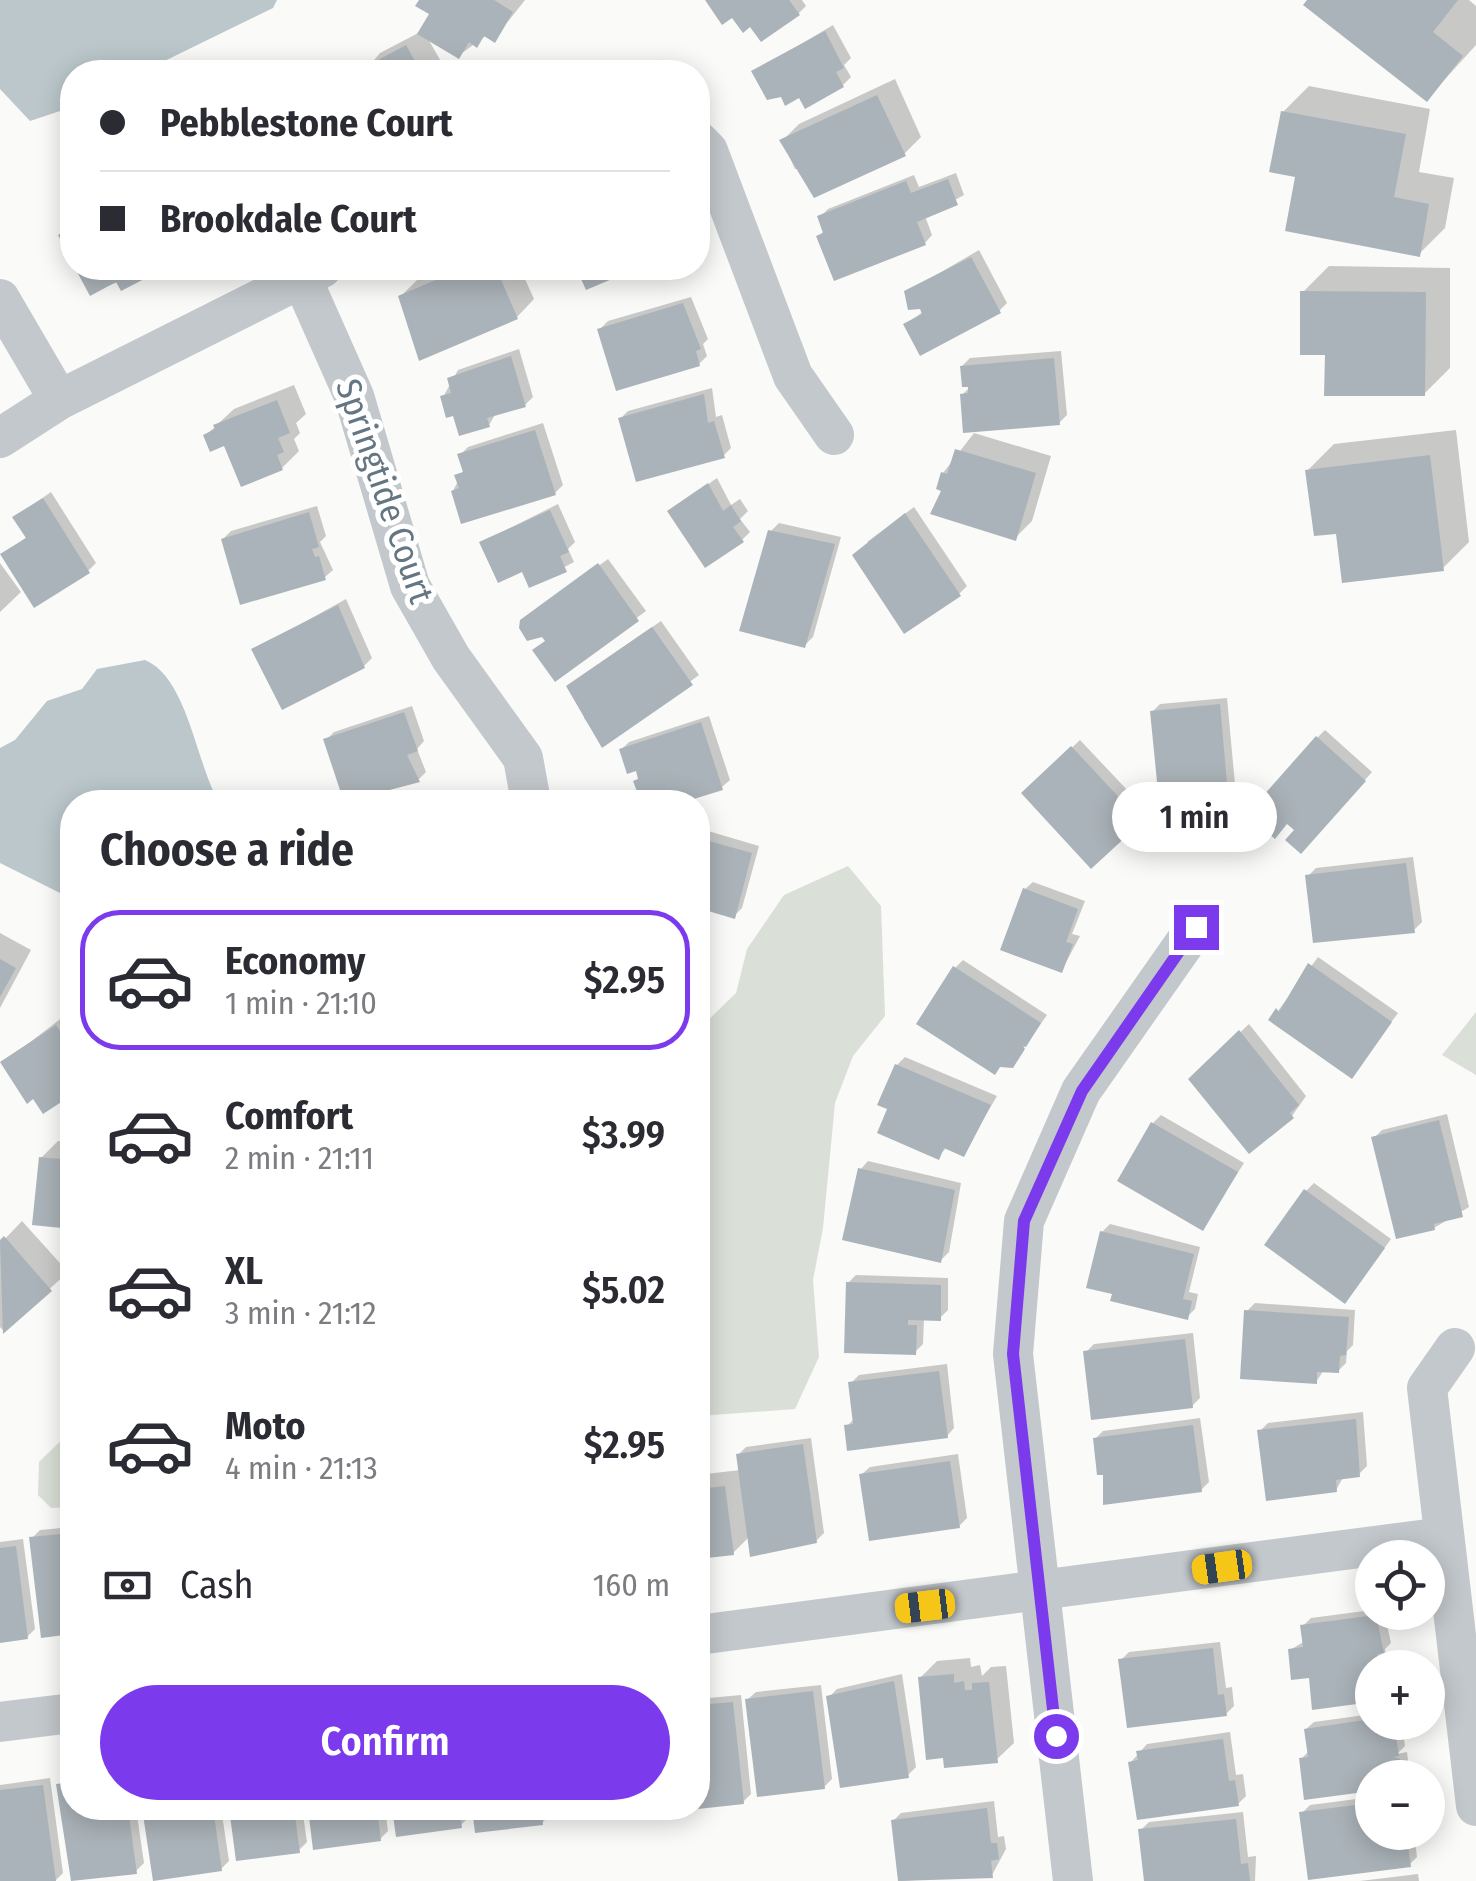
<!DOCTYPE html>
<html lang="en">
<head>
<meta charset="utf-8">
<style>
  :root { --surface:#fff; --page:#f7f7f7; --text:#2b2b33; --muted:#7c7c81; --line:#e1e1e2; --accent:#7c3aed }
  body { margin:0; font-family:"Fira Sans Condensed",sans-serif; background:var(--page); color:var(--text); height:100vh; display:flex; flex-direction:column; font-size:38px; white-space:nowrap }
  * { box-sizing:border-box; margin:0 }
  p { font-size:32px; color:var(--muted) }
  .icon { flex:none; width:55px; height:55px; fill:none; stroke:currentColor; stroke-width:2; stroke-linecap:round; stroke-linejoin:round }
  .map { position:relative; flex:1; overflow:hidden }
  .drawer { position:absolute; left:60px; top:790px; width:650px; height:1030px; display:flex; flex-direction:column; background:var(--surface); border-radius:40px; box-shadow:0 5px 25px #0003 }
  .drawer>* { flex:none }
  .banner { position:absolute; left:60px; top:60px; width:650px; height:220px; border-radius:40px; box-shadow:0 5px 25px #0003; display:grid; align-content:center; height:220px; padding:0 40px; background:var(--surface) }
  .controls { position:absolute; left:1355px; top:1540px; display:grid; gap:20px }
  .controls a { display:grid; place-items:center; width:90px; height:90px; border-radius:50%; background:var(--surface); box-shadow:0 5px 25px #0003; font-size:50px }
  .end { position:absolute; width:45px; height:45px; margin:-22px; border:12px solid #7c3aed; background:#fff; box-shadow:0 0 0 5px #fff }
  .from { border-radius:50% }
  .bubble { position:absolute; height:70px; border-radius:35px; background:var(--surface); box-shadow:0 5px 25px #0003; font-size:32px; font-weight:600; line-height:70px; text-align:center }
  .car { position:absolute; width:30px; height:60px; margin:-30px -15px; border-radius:12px; box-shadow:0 0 8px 2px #0007; background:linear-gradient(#f5c518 24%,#345 0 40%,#f5c518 0 76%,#345 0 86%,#f5c518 0) }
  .banner b { display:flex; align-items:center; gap:35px; height:95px; font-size:38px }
  .banner b+b { border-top:2px solid var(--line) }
  .banner i { width:25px; height:25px; background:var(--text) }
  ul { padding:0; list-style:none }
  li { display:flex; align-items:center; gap:30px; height:140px; margin:0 20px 15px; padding:0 20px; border:5px solid transparent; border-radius:40px }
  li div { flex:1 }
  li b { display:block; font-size:38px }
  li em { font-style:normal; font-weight:600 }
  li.selected { border-color:var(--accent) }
  li>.icon { width:90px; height:90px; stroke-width:1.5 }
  h2 { padding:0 40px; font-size:45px; line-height:120px }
  .pay { display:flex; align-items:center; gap:25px; height:110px; padding:0 40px; font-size:38px }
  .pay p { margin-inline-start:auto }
  .button { display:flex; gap:20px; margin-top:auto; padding:20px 40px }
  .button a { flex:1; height:115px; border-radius:60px; background:var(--accent); color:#fff; font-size:40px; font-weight:600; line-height:115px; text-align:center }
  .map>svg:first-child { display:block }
  .green { fill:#dadfd7 }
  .water { fill:#bbc7cb }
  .shadow { fill:#0003 }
  .building { fill:#aab3b9 }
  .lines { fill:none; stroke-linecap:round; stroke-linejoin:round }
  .street { stroke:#c3c8cc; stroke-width:40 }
  .route { stroke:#7c3aed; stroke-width:12 }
  .labels { text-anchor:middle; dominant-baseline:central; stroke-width:10; stroke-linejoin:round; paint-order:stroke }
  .street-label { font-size:35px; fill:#657683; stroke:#fff }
</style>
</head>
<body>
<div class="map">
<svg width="1476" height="1881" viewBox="0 0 1476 1881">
  <rect width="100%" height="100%" fill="#fafaf8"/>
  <!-- green -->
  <path class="green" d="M848 866 881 906 885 1016 853 1056 835 1103 823 1228 813 1280 819 1357 795 1409 698 1416V1030L736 993 747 949 784 895Z
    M1476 1012V1075L1442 1055Z
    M72 1430V1507L51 1508 38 1495 39 1462Z"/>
  <!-- water -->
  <path class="water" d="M0 0H277L273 8 142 72H72V107L30 121 0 89Z
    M145 660C188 678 196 764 219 802H72V899L0 863V748L15 740 47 701 82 689 97 669Z"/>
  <!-- shadow -->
  <path class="shadow" d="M422 0H525L494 39 487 35 458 56 427 37 447 72H364L380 53 422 31 432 13Z
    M708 0H802L806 6 798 14 751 24Z
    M1310 0H1469L1476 6V45L1427 99Z
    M833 25 851 58 844 65 851 77 843 85 800 95 782 94 754 72Z
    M895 79 921 137 904 154 795 169 782 141 799 124Z
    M1309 86 1430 109 1419 172 1454 178 1445 228 1419 254 1298 175 1283 112Z
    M956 173 964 195 925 216 932 235 925 243 819 236 825 230 820 217 828 209 914 175 919 187Z
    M979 250 1007 303 999 311 906 324 924 311 907 292Z
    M1329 266 1450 268V368L1424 394 1327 352 1303 292Z
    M78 268H156L91 292Z
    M445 268H520L534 299 517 317 421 358 401 296 418 279Z
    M691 297 708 339 703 344 707 356 699 364 600 329 608 321Z
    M519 349 533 397 525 405 496 413 489 425 455 413 443 397 458 370Z
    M1061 351 1067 415 1059 423 962 395 973 384 962 366 970 358Z
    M294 385 306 414 296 423 300 433 294 439 299 451 282 468 206 435 234 409Z
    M712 388 716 417 722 415 731 448 723 456 620 419 628 411Z
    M543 423 563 485 555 493 453 491 464 469 460 455 468 447Z
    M1456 430 1469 542 1443 568 1338 531 1308 470 1334 444Z
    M974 433 1051 456 1032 521 1015 538 945 489 943 473Z
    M717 478 731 505 740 499 748 511 740 519 750 532 742 540 670 511Z
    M51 492 96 563 88 571 3 555 28 536 15 517Z
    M558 504 575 542 568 549 574 562 531 585 523 569 482 542Z
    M317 506 326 536 320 542 333 570 325 577 223 539 231 531Z
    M914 507 967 586 959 594 867 542Z
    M779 523 841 537 813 637 805 645 771 531Z
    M608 559 646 611 555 678 547 640 526 618Z
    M0 563 21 592 0 612Z
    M346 599 372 658 364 666 254 650Z
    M661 621 699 675 603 745 584 718 588 714 577 679Z
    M1227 698 1236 795 1228 803 1152 712 1160 704Z
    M412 706 424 741 417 749 426 772 418 780 347 802 326 740 334 732Z
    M709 716 730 780 722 787 676 802H643L637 768 621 750 629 742Z
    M1325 730 1372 772 1309 843 1297 830 1317 738Z
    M1080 740 1148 812 1091 865 1024 793Z
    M698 828 759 846 742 908 734 916 698 906Z
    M1413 857 1422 922 1414 930 1308 876 1316 868Z
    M1033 882 1085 901 1072 934 1080 936 1062 970 1025 889Z
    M0 933 31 950 0 1008Z
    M1318 957 1398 1013 1352 1076 1272 1019Z
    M963 960 1047 1015 1012 1065 955 968Z
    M72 1010V1092L44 1111 3 1063Z
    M1249 1024 1306 1096 1292 1116 1191 1079Z
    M905 1057 997 1096 963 1154 947 1147 938 1157 891 1108 897 1065Z
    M1447 1114 1469 1207 1434 1228 1374 1138 1382 1130Z
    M1161 1115 1244 1163 1203 1228 1153 1123Z
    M58 1141 72 1142V1227L35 1223 41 1158Z
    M868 1161 961 1183 949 1252 941 1260 861 1169Z
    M1314 1183 1391 1239 1352 1293 1306 1191Z
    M22 1221 68 1272 4 1331 0 1327V1244Z
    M1110 1224 1200 1247 1189 1292 1198 1294 1195 1309 1187 1317 1102 1232Z
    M856 1275 948 1278V1310L940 1318H924L923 1344 915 1352 848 1283Z
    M1255 1303 1355 1310 1353 1345 1347 1351 1346 1363 1338 1371 1324 1370 1316 1382 1247 1311Z
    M1193 1333 1200 1398 1192 1406 1086 1352 1094 1344Z
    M947 1364 954 1428 947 1436 847 1426 855 1418 851 1383 859 1375Z
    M1363 1412 1367 1466 1359 1474 1344 1476 1336 1490 1260 1431 1268 1423Z
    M1200 1418 1209 1482 1201 1490 1105 1472 1095 1439 1103 1431Z
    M811 1438 824 1533 816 1541 750 1536 733 1553 698 1557V1475L740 1470 738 1455 746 1447Z
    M958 1454 967 1518 959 1526 862 1474 870 1467Z
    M72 1527V1631L43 1635 32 1538 40 1530Z
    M23 1539 35 1629 27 1637 0 1640V1542Z
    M1372 1610 1384 1612 1391 1643 1385 1649 1387 1668H1372V1700L1315 1707 1311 1675 1290 1650 1305 1641 1303 1626 1311 1618Z
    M1220 1642 1226 1688 1232 1687 1234 1706 1226 1714 1121 1660 1129 1652Z
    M970 1658 971 1667 980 1665 982 1676 991 1667 1006 1666 1014 1743 996 1760 920 1678 937 1661Z
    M902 1674 916 1767 908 1775 829 1697 837 1689Z
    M821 1685 832 1779 824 1787 748 1699 756 1692Z
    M741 1695 751 1794 743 1802 698 1806V1699Z
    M1372 1714V1722L1382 1726 1402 1724 1405 1746 1397 1754 1407 1752 1410 1777 1372 1778V1789L1306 1797 1301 1759 1309 1751 1306 1729 1314 1722Z
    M1230 1732 1236 1775 1243 1774 1246 1796 1238 1804 1131 1762 1147 1744Z
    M72 1776V1808H136L144 1863 136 1871 73 1880 59 1785Z
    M50 1778 63 1873 55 1881H0V1785Z
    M1372 1797V1832H1414L1417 1857 1409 1865 1302 1813 1310 1805Z
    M994 1801 998 1837 1004 1836 1006 1849 992 1875 901 1881 893 1821 901 1813Z
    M145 1808H221L229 1861 221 1869 155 1878Z
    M231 1808H302L307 1842 299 1850 238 1858Z
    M310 1808H385L388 1831 380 1839 315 1847Z
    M395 1808H468L469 1817 461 1825 398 1834Z
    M474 1808H549L550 1815 542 1823 477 1830Z
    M1243 1812 1248 1857 1256 1856 1255 1881H1146L1141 1830 1149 1822Z
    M1418 1874 1419 1881H1360Z"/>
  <!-- building -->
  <path class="building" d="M419 0H494L513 12 495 43 484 36 477 48 469 42 459 59 417 34 429 14 415 6Z
    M705 0H789L800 15 761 42 750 27 743 33 732 18 722 25Z
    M1307 0H1458L1433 32 1463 56 1427 102 1303 5Z
    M825 31 844 68 836 72 844 87 805 109 799 98 785 106 781 97 767 100 751 71Z
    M406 45 421 72H356Z
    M877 95 906 156 814 198 779 140Z
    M1281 111 1406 134 1394 197 1429 204 1420 257 1285 231 1295 177 1269 172Z
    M948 179 958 205 917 222 926 245 834 281 816 236 823 233 817 216 906 181 911 193Z
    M72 227V262L58 235Z
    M971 257 1001 313 920 356 903 324 922 314 920 309 908 310 904 291Z
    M75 268H147L152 275 121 291 116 282 90 296Z
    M464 268H496L518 319 419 361 398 296Z
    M576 268H638L586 290Z
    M1300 291 1426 292 1425 396H1324L1325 355H1300Z
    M683 303 701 349 696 351 700 366 616 391 597 329Z
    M511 356 526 407 487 418 490 427 459 436 453 416 446 418 440 396 451 393 447 378Z
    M1054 358 1060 425 963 433 960 394 968 393V387H962L960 366Z
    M704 394 708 423 714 421 725 458 636 482 618 418Z
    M277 400 290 433 278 438 284 452 277 455 283 470 241 487 224 446 210 452 203 435 215 429 213 425Z
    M535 430 556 495 461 524 451 491 459 488 454 475 463 472 457 454Z
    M955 449 1036 473 1016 541 930 514 941 491 936 489 941 472 947 474Z
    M1430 455 1444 571 1342 583 1336 534 1314 536 1305 470Z
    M708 483 723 511 731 505 741 521 733 527 744 542 705 568 667 511Z
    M43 498 90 573 34 608 0 554 26 538 12 517Z
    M550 510 569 552 560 556 567 572 529 588 522 572 498 583 479 542Z
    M309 512 319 547 312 549 315 557 319 556 326 580 240 605 221 539Z
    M905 513 961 596 904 634 852 555Z
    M768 530 835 544 805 648 739 631Z
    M598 563 639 621 555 682 532 650 545 641 542 637 527 641 519 628 520 620Z
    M338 605 365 668 282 710 251 649Z
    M652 627 693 685 602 748 566 686Z
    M1220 704 1229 806 1160 812 1150 711Z
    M404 712 418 751 407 755 420 782 344 802 323 739Z
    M701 722 723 790 684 802H641L633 781 638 779 636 771 627 774 619 749Z
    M1316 736 1366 781 1301 854 1285 840 1294 830 1287 824 1275 839 1247 814Z
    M1071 746 1142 822 1091 869 1021 793Z
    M698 838 752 853 735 919 698 908Z
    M1406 863 1415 933 1313 943 1305 875Z
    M1023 888 1078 909 1066 942 1073 944 1062 973 1000 950Z
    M0 959 16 968 0 997Z
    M1308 963 1392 1022 1352 1079 1268 1020 1276 1008 1279 1012Z
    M953 966 1041 1023 1026 1047 1022 1045 1025 1049 1013 1068 1000 1067 995 1075 916 1024Z
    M56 1025 72 1050V1095L43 1114 33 1099 27 1104 0 1062Z
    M1239 1030 1299 1105 1290 1113 1294 1118 1249 1154 1188 1079Z
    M895 1064 991 1105 964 1157 944 1148 939 1160 877 1133 887 1109 877 1105Z
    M1439 1120 1463 1217 1434 1224 1435 1230 1396 1239 1371 1137Z
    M1151 1122 1238 1172 1203 1231 1117 1181Z
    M39 1157 72 1160V1229L32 1225Z
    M858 1168 955 1190 941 1263 842 1240Z
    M1304 1189 1385 1248 1345 1304 1264 1245Z
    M1100 1231 1194 1254 1183 1299 1192 1301 1188 1320 1110 1301 1112 1294 1086 1288Z
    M4 1236 52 1291 3 1334 0 1240Z
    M846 1282 941 1285V1321L908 1320V1325H917L916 1355 844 1353Z
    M1244 1310 1349 1317 1346 1355 1340 1356 1339 1373 1317 1372V1384L1240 1379Z
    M1185 1339 1193 1408 1091 1420 1083 1351Z
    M939 1371 948 1438 847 1451 844 1425 853 1424 848 1382Z
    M1356 1419 1360 1477 1336 1480 1337 1492 1266 1501 1257 1430Z
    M1193 1425 1202 1492 1103 1505V1475H1097L1093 1438Z
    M803 1444 817 1543 750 1557 736 1454Z
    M950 1461 960 1528 869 1541 859 1474Z
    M725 1486 734 1555 698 1559V1489Z
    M72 1533V1634L41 1638 29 1537Z
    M16 1546 28 1639 0 1643V1548Z
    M1376 1615 1384 1653 1377 1654 1379 1668H1372V1702L1312 1710 1309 1678 1291 1680 1288 1649 1303 1647 1300 1625Z
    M1213 1648 1218 1695 1224 1694 1227 1716 1127 1728 1118 1659Z
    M954 1674V1683L964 1681 965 1690H972V1683L989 1682 998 1763 944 1768 943 1758 926 1760 918 1677Z
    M894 1681 909 1778 840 1788 826 1696Z
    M813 1691 825 1789 757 1797 745 1699Z
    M733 1702 744 1804 698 1809V1705Z
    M1372 1719 1374 1733 1395 1730 1399 1756 1393 1757 1400 1759 1402 1778H1372V1791L1304 1800 1299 1758 1308 1757 1304 1729Z
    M1223 1739 1229 1781 1235 1780 1239 1806 1137 1820 1128 1762 1138 1760 1136 1751Z
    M72 1782V1808H128L137 1874 71 1881 56 1784Z
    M43 1785 56 1881H0V1790Z
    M1372 1803V1832H1406L1411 1867 1308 1880 1299 1812Z
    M142 1808H213L222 1871 153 1881Z
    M229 1808H294L300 1853 236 1861Z
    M308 1808H377L381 1841 313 1850Z
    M392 1808H459L462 1828 396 1837Z
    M472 1808H541L543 1825 475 1833Z
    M623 1808H656V1810L624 1814Z
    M987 1808 991 1843H997L999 1859 991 1861 993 1878 898 1881 891 1820Z
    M1236 1819 1241 1864 1248 1863 1250 1881H1144L1138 1829Z"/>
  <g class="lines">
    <!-- street -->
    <path class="street" d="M698 141 708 151 793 376 834 435
      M302 279 354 396 410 586 451 658 523 758 531 802
      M0 299 59 400
      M0 438 59 400 322 268
      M1455 1348 1427 1388 1476 1806
      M698 1635 1443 1537
      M0 1722 72 1713
      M1073 1881 1013 1354 1024 1221 1081 1091 1196 927"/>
  </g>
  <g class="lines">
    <!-- route -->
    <path class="route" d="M1056 1736 1013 1354 1024 1221 1082 1091 1196 927"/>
  </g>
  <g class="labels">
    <!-- street labels -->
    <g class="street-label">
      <text transform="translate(385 491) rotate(71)">Springtide Court</text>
    </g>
  </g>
</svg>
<div class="controls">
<a><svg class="icon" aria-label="locate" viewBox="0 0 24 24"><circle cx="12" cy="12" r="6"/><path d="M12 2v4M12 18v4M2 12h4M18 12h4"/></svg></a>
<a>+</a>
<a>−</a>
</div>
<i class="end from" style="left:1056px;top:1736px"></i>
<i class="end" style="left:1196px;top:927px"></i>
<div class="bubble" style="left:1112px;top:782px;width:165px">1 min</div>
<i class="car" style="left:1222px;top:1567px;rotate:262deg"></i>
<i class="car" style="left:925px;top:1606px;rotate:263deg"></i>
<div class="banner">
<b><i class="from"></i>Pebblestone Court</b>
<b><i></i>Brookdale Court</b>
</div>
<section class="drawer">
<h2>Choose a ride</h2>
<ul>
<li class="selected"><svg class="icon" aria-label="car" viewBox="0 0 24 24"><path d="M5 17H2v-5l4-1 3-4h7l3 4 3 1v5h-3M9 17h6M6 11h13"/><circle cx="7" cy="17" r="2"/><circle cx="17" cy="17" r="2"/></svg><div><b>Economy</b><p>1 min · 21:10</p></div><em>$2.95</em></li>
<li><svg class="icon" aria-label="car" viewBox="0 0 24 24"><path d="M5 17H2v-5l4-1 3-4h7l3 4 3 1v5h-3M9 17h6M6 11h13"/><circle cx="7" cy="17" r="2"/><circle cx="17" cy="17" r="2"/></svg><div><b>Comfort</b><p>2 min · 21:11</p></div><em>$3.99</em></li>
<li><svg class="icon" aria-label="car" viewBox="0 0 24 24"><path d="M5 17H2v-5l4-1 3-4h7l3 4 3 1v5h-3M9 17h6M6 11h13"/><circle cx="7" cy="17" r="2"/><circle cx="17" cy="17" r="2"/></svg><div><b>XL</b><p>3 min · 21:12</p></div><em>$5.02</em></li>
<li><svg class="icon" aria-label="car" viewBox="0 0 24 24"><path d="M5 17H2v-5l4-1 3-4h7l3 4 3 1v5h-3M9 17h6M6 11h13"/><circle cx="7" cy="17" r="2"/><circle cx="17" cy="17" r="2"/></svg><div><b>Moto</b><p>4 min · 21:13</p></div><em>$2.95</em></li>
</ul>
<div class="pay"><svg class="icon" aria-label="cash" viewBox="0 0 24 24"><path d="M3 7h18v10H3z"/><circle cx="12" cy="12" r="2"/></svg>Cash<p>160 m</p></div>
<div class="button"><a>Confirm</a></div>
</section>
</div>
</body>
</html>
